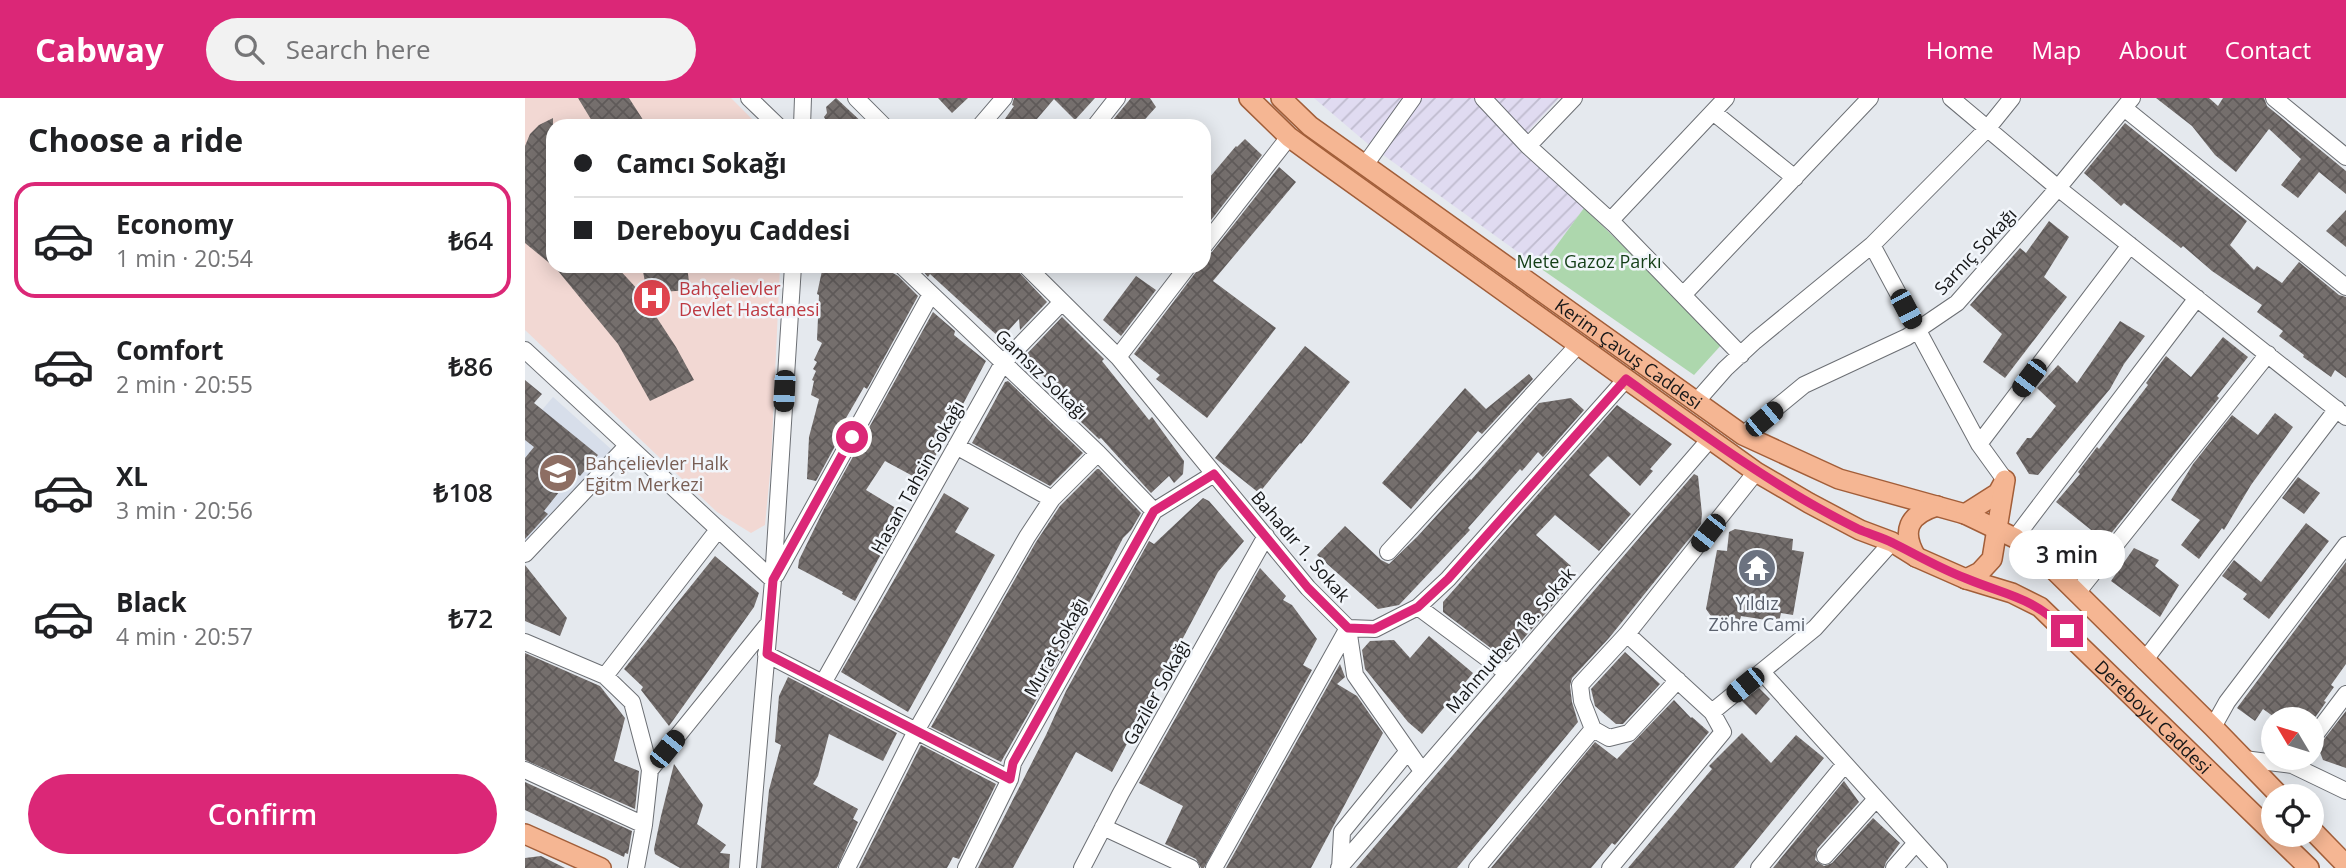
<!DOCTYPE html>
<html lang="en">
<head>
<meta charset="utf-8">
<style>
  :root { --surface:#fff; --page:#f2f2f2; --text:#202124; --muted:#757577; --line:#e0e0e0; --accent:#db2777 }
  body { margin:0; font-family:"Open Sans",sans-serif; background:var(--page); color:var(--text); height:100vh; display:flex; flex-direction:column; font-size:26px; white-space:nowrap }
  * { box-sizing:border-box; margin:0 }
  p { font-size:23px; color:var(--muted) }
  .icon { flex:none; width:38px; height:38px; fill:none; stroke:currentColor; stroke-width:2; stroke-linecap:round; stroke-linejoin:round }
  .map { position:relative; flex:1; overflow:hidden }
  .drawer { display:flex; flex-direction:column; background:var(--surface); width:525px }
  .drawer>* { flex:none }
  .banner { position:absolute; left:21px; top:21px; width:665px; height:154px; border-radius:21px; box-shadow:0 4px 18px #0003; display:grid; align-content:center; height:154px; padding:0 28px; background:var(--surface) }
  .needle { width:46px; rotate:308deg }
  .fabs { position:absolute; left:1736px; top:609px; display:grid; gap:14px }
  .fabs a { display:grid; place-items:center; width:63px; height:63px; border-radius:50%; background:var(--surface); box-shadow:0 4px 18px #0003; font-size:35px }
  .end { position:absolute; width:32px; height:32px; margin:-16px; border:9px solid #db2777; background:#fff; box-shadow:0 0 0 4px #fff }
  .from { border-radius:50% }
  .bubble { position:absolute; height:49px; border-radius:24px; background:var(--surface); box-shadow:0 4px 18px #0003; font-size:23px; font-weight:600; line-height:49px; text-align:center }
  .car { position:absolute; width:21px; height:42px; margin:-21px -10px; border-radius:9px; box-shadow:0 0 5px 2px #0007; background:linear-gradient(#222 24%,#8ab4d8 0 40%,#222 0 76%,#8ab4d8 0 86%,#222 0) }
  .banner b { display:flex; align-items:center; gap:24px; height:66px; font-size:26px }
  .banner b+b { border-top:2px solid var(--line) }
  .banner i { width:18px; height:18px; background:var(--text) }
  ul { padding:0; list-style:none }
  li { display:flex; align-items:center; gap:21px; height:116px; margin:0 14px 10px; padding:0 14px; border:4px solid transparent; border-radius:21px }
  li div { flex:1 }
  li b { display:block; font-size:26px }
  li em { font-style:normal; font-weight:600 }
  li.selected { border-color:var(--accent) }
  li>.icon { width:63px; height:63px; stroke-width:1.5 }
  h2 { padding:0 28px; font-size:32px; line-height:84px }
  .cta { display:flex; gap:14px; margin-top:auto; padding:14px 28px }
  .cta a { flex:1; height:80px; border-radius:42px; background:var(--accent); color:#fff; font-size:28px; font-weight:600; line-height:80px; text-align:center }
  header { display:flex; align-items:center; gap:42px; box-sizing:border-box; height:98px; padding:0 35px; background:var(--accent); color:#fff }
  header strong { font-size:33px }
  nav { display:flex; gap:38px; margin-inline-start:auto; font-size:24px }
  .search { width:490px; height:63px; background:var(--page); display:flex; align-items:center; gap:18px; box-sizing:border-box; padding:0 24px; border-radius:38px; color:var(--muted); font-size:26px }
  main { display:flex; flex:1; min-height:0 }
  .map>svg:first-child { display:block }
  .built { fill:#d7deea }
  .industrial { fill:url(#industrial-furrows) }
  .medical { fill:#f2d8d3 }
  .green { fill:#add7ad }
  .building { fill:url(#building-cross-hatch) }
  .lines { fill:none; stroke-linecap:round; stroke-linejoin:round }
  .minor-casing { stroke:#6c6f74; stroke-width:18 }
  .major-casing { stroke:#a25e39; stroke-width:22 }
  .minor { stroke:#fff; stroke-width:16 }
  .major { stroke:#f5b693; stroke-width:19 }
  .route { stroke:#db2777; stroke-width:9 }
  .labels { text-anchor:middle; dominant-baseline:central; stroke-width:5; stroke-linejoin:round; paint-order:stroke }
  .street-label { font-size:18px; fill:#161718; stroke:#f2f6fb }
  .park-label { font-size:18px; fill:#133e16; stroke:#f2f6fb }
  .health-label { font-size:18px; fill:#be3a42; stroke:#f2f6fb; text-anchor:start }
  .education-label { font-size:18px; fill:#785e54; stroke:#f2f6fb; text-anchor:start }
  .worship-label { font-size:18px; fill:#5b616d; stroke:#f2f6fb }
</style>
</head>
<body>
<header>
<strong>Cabway</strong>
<div class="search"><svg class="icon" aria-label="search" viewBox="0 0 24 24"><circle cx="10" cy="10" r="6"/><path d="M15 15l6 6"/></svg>Search here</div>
<nav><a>Home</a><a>Map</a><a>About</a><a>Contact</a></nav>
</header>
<main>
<section class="drawer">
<h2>Choose a ride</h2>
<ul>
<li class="selected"><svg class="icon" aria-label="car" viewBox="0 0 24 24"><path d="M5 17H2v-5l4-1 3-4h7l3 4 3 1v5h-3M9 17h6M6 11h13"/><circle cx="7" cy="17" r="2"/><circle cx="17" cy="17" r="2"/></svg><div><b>Economy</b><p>1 min · 20:54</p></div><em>₺64</em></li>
<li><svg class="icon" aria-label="car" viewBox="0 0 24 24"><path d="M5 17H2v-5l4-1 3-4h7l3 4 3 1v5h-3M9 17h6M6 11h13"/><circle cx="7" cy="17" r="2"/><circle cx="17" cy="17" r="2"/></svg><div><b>Comfort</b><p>2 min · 20:55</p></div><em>₺86</em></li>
<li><svg class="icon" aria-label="car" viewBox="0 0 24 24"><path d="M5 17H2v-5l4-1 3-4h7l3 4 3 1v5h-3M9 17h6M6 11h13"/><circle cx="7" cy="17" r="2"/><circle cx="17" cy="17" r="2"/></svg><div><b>XL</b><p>3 min · 20:56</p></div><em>₺108</em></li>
<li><svg class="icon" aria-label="car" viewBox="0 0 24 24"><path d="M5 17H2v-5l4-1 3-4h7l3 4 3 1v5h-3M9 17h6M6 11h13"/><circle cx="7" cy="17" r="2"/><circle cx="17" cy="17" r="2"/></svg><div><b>Black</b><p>4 min · 20:57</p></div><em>₺72</em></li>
</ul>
<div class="cta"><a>Confirm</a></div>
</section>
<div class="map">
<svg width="1821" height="770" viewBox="0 0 1821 770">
  <defs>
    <pattern id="industrial-furrows" width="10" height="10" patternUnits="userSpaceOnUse" patternTransform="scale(1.75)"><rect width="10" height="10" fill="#e0dbf1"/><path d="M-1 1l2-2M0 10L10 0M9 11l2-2" fill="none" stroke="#bfbbce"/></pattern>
    <pattern id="building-cross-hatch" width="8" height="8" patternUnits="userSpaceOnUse" patternTransform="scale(1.75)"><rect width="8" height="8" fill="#756f6d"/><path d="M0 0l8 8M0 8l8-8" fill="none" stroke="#5f5a59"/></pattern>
  </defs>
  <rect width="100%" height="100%" fill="#e5e9ee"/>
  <!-- built -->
  <path class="built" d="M28 299 87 352 5 446 0 442V332Z"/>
  <!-- industrial -->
  <path class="industrial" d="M789 0H1034L1005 31 993 51 1059 110 1015 170 843 46Z"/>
  <!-- medical -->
  <path class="medical" d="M0 0H206L234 28H28V168H255L246 365 240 427 226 435 192 414 0 232Z"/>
  <!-- green -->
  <path class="green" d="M1059 110 1198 245 1169 277 1015 170Z"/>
  <!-- building -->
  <path class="building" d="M53 0H104L122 28H70Z
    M311 0 341 28H304L299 19 302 15 301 9Z
    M413 0H443L427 15Z
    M489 0H570L550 22 529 1 506 28H475L489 8 487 7Z
    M606 0H625L631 9 614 28H583Z
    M1631 0H1684L1693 8 1698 0H1739L1742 8 1821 73V96L1794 74 1773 100 1756 87 1776 61 1744 31 1711 74 1690 57 1667 28Z
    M28 20V168L0 145V48L5 36 14 27Z
    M1600 25 1722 123 1705 147 1729 172 1732 168 1757 185 1774 164 1814 197 1821 199V280L1810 272 1806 279 1778 259 1779 257 1754 238 1758 233 1732 214 1737 207 1687 173 1658 148 1656 150 1599 105 1596 108 1559 75Z
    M720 41 737 57 679 131V86L711 48 712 49Z
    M754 69 771 84 688 183 751 230 682 320 631 281 635 277 609 256 671 174 673 168H679V158L687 154Z
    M1821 112V149L1801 133Z
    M1524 123 1544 139 1519 179 1542 199 1480 280 1458 264 1477 236 1445 207 1495 150 1501 155Z
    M29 168H91L115 194 151 249 169 282 125 303 93 246Z
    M117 168H162L165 192 122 195Z
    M298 168H356L373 178 393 198 342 291 339 289 317 327 321 328 291 383 282 381 284 339 294 301 286 297 289 283 287 282 291 273 288 271 292 264 289 262 297 245 292 242 294 197 292 196Z
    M395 168H488L522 204 495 232 494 221 476 241 405 176 403 179 395 170Z
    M611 178 631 192 596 238 578 222Z
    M408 214 430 233 429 237 461 263 397 383 360 363 341 392 379 415 330 503 317 496 318 494 273 470 274 462 299 411Z
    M537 219 579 261 577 263 624 322 627 319 659 363 658 376 649 385 644 378 626 395 576 340 574 341 537 306 541 303 523 282 498 260Z
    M1595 223 1620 238 1599 266 1585 291 1513 377 1504 376 1491 355 1502 340H1506L1531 308 1512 290 1533 267 1552 285Z
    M1698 239 1723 259 1692 298 1694 300 1580 443 1531 404 1555 376 1553 374 1572 349 1574 351 1623 287 1621 285 1641 258 1666 279Z
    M780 248 825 284 776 346 775 345 734 395 690 360Z
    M1004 276 1008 281 957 336 953 333 886 411 857 385 940 290 961 311Z
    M0 282 17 296 9 305 73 357 55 378 50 374 19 413 23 416 0 441V360L9 349 0 342Z
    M483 283 558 355 525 388 447 345 480 284Z
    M1046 300 1059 312 1018 359 1013 354 997 373 995 371 943 430 945 432 874 507 853 511 792 457 820 428 856 462 864 466 892 439 945 381 946 382 1014 305Z
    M1092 307 1147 346 1125 371 1128 373 1115 388 1083 358 1064 377 1106 416 1074 453 1030 417 1011 437 1046 468 1029 489 1039 494 985 556 975 557 918 514V504Z
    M1750 315 1768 329 1726 387 1699 432 1697 430 1674 461 1656 447 1675 422 1646 402 1668 366 1707 317 1733 337Z
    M572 371H574L616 415 606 432 598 440 534 562 476 664 406 629 511 444 535 408Z
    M1169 376 1173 378 1177 416 1176 426 1084 540 1047 580 1045 588 1047 604 1053 624 932 770H831Z
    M1773 379 1795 395 1779 416 1757 400Z
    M419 395 444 410 430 434 470 457 383 614 316 574Z
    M678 400 684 403 719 443 693 474 587 674 551 654 488 770H453L521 637 541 593 624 443 629 446Z
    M1781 425 1804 443 1744 521 1718 501 1722 496 1697 478 1709 462 1736 484Z
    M1210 431 1268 441 1267 452 1279 454 1268 517 1256 515 1254 524 1216 518 1214 525 1188 521 1181 511 1192 452 1202 453 1204 434Z
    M1609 450 1634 462 1630 468 1654 487 1635 519 1586 483Z
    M190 458 234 495 229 509 144 628 116 592 118 589 99 571Z
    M1821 464V566L1806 587 1809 589 1799 603 1801 604 1789 621H1752L1738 611 1730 623 1712 610Z
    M0 467 42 520 35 538 0 523Z
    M735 470 761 498 758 502 767 507 792 541 778 567 787 572 679 770H676L671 761 640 746 658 708 614 685Z
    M904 538 948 575 897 636 883 624 840 571 837 552 845 543 869 542 885 560Z
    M1100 554 1135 586 1098 626H1091L1070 608 1066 591Z
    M0 555 75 588 100 620 89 663 114 673 110 711 0 662Z
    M815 566 820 579 812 586 832 598 858 635 786 770H701Z
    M263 579 372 635 358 663 304 636 293 678 288 686 333 711 328 721 333 724 312 770H236L244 692 256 647 250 644 254 598Z
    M1234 590 1245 601 1231 617 1217 603Z
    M1149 602 1166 620 1167 619 1184 634 1090 747 1087 745 1066 770H966L1070 644 1092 661Z
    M1821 613V670L1798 662 1793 649Z
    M1217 635 1246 665 1271 637 1299 660 1209 770H1103L1187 671 1184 668Z
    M396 647 471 686 434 761 428 759 422 770H334Z
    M149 666 178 707 172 726 201 747 195 755 205 756 204 770H155L130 756 129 751 136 718Z
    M1319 683 1334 704 1292 751 1290 762 1299 768 1307 765 1348 720 1375 745 1361 764 1359 770H1248Z
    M0 684 107 733 103 756 100 755 99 759 0 712Z
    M16 758 40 770H0V760Z"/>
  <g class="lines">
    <defs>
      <path id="minor" d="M224 0 253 28
        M331 0 359 28
        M958 0 1003 48 1089 126 1216 257
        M1426 0 1533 90 1821 319
        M1749 0 1821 59
        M1599 10 1821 189
        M1188 14 1270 80
        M277 28 278 0
        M455 28 479 0
        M570 28 592 0
        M1003 48 1049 0
        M840 67 888 0
        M1086 122 1201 0
        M1347 147 1454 346 1480 382
        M679 148 764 39
        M377 168 573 355 629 413
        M501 168 593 259 783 490 823 530 850 531 893 509 923 481 1101 281
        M1158 197 1345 0
        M0 252 248 482
        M593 259 663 168
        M1171 304 1200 271 1230 243 1347 147 1462 31 1487 0
        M1218 337 1279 287 1382 239 1432 205 1533 90 1607 0
        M1454 346 1605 147
        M431 348 527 401
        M1490 440 1672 200
        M863 454 1054 246
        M0 456 102 348
        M251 477 406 196
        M1552 495 1743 256
        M893 509 982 575
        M823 530 830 577 897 673
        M0 544 80 578 107 604 125 672 119 727 111 770
        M241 556 485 681
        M1619 563 1812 311
        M1237 574 1414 770
        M80 578 192 433
        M298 585 478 265 537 204
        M1187 614 1290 530 1367 444
        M1688 629 1702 604 1821 447
        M1068 631 1057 603 1055 587 1102 536 1231 374
        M1068 631 1084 640 1104 635 1153 582
        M1787 641 1821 596
        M1719 661 1767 667 1821 693
        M0 672 119 727
        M125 672 244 525
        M578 729 666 770
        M1300 758 1351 701
        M223 770 248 482 268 168
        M322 770 391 633 502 439 527 401 573 355
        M441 770 485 681 488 665 629 413 689 376
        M557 770 596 695 741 438
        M689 770 823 530
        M814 770 1185 341
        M815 770 817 734 883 653
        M952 770 1068 631
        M1085 770 1198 634 1187 614 1102 536
        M1234 770 1320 666
        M1369 770 1391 745"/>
      <g id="major">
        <path id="s1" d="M724 0 764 39 801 66 1231 374 1284 405 1335 432 1367 444 1391 459 1441 481 1487 495 1515 509 1748 735"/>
        <path id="s2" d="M756 0 785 28 1218 337 1314 381 1440 416 1490 440 1528 471 1688 629 1755 698"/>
        <path d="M1440 416 1473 395 1479 384"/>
        <path d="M1391 459C1376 433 1383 417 1412 408"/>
        <path d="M1441 481 1455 474 1467 461 1480 382"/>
        <path d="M1787 732 1821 767"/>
        <path d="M0 736 76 770"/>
        <path d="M1750 737 1784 770"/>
      </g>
    </defs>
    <!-- minor casing -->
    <use href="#minor" class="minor-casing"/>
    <!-- major casing -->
    <use href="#major" class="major-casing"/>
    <!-- minor -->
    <use href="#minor" class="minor"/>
    <!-- major -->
    <use href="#major" class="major"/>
  </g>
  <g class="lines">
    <!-- route -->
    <path class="route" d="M327 339 248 482 242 556 485 681 488 665 629 413 689 376 783 490 823 530 849 531 893 509 923 481 1101 281C1176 335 1250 390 1333 431 1344 436 1357 439 1368 445 1392 457 1414 470 1440 480 1483 498 1506 498 1542 533"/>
  </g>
  <!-- icons -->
  <defs>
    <symbol id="hospital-disc" viewBox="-11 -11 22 22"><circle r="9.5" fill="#e0444e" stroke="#f2f6fb"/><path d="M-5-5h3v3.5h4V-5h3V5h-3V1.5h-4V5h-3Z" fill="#fff"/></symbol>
    <symbol id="school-disc" viewBox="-11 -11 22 22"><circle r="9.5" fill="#8d6e63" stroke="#f2f6fb"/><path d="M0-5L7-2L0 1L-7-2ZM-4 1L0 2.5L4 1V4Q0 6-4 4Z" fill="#fff"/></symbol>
    <symbol id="temple-disc" viewBox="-11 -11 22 22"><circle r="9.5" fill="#6b7280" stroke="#f2f6fb"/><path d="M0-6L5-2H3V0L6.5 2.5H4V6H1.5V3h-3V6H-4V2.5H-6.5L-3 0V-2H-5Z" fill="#fff"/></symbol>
  </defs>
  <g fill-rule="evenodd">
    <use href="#hospital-disc" x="105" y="178" width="44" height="44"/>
    <use href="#school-disc" x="11" y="353" width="44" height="44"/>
    <use href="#temple-disc" x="1210" y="448" width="44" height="44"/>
  </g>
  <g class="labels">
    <!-- street labels -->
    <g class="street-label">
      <text transform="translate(1450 153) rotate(-47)">Sarnıç Sokağı</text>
      <text stroke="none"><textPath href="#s2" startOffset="432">Kerim Çavuş Caddesi</textPath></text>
      <text transform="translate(517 276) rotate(44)">Gamsız Sokağı</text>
      <text transform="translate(392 379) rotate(-61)">Hasan Tahsin Sokağı</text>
      <text transform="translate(776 448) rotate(49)">Bahadır 1. Sokak</text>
      <text transform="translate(985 542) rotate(-49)">Mahmutbey 18. Sokak</text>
      <text transform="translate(530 549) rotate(-61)">Murat Sokağı</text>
      <text transform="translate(631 594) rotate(-61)">Gaziler Sokağı</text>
      <text stroke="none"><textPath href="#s1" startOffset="1104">Dereboyu Caddesi</textPath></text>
    </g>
    <!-- park labels -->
    <g class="park-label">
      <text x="1064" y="163">Mete Gazoz Parkı</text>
    </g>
    <!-- health labels -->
    <g class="health-label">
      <text x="154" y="190">Bahçelievler<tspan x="154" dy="21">Devlet Hastanesi</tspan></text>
    </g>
    <!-- education labels -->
    <g class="education-label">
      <text x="60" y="365">Bahçelievler Halk<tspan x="60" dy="21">Eğitm Merkezi</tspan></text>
    </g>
    <!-- worship labels -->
    <g class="worship-label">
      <text x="1232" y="505">Yıldız<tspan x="1232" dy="21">Zöhre Cami</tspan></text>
    </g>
  </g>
</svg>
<div class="fabs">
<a><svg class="needle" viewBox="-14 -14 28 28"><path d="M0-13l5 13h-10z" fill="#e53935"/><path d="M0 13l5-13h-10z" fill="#757577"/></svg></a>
<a><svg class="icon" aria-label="locate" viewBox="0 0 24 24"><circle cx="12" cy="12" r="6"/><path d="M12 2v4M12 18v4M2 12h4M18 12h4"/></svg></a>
</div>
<i class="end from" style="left:327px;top:339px"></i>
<i class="end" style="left:1542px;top:533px"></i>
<div class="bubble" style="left:1484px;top:432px;width:116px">3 min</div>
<i class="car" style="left:1381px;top:211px;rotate:152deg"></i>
<i class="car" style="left:1504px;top:280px;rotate:217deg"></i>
<i class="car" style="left:259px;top:293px;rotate:183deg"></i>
<i class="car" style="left:1239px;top:321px;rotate:50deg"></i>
<i class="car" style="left:1183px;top:435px;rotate:218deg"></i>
<i class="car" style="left:1220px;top:587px;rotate:231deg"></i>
<i class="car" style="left:142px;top:651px;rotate:39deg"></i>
<div class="banner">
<b><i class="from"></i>Camcı Sokağı</b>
<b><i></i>Dereboyu Caddesi</b>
</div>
</div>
</main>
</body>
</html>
